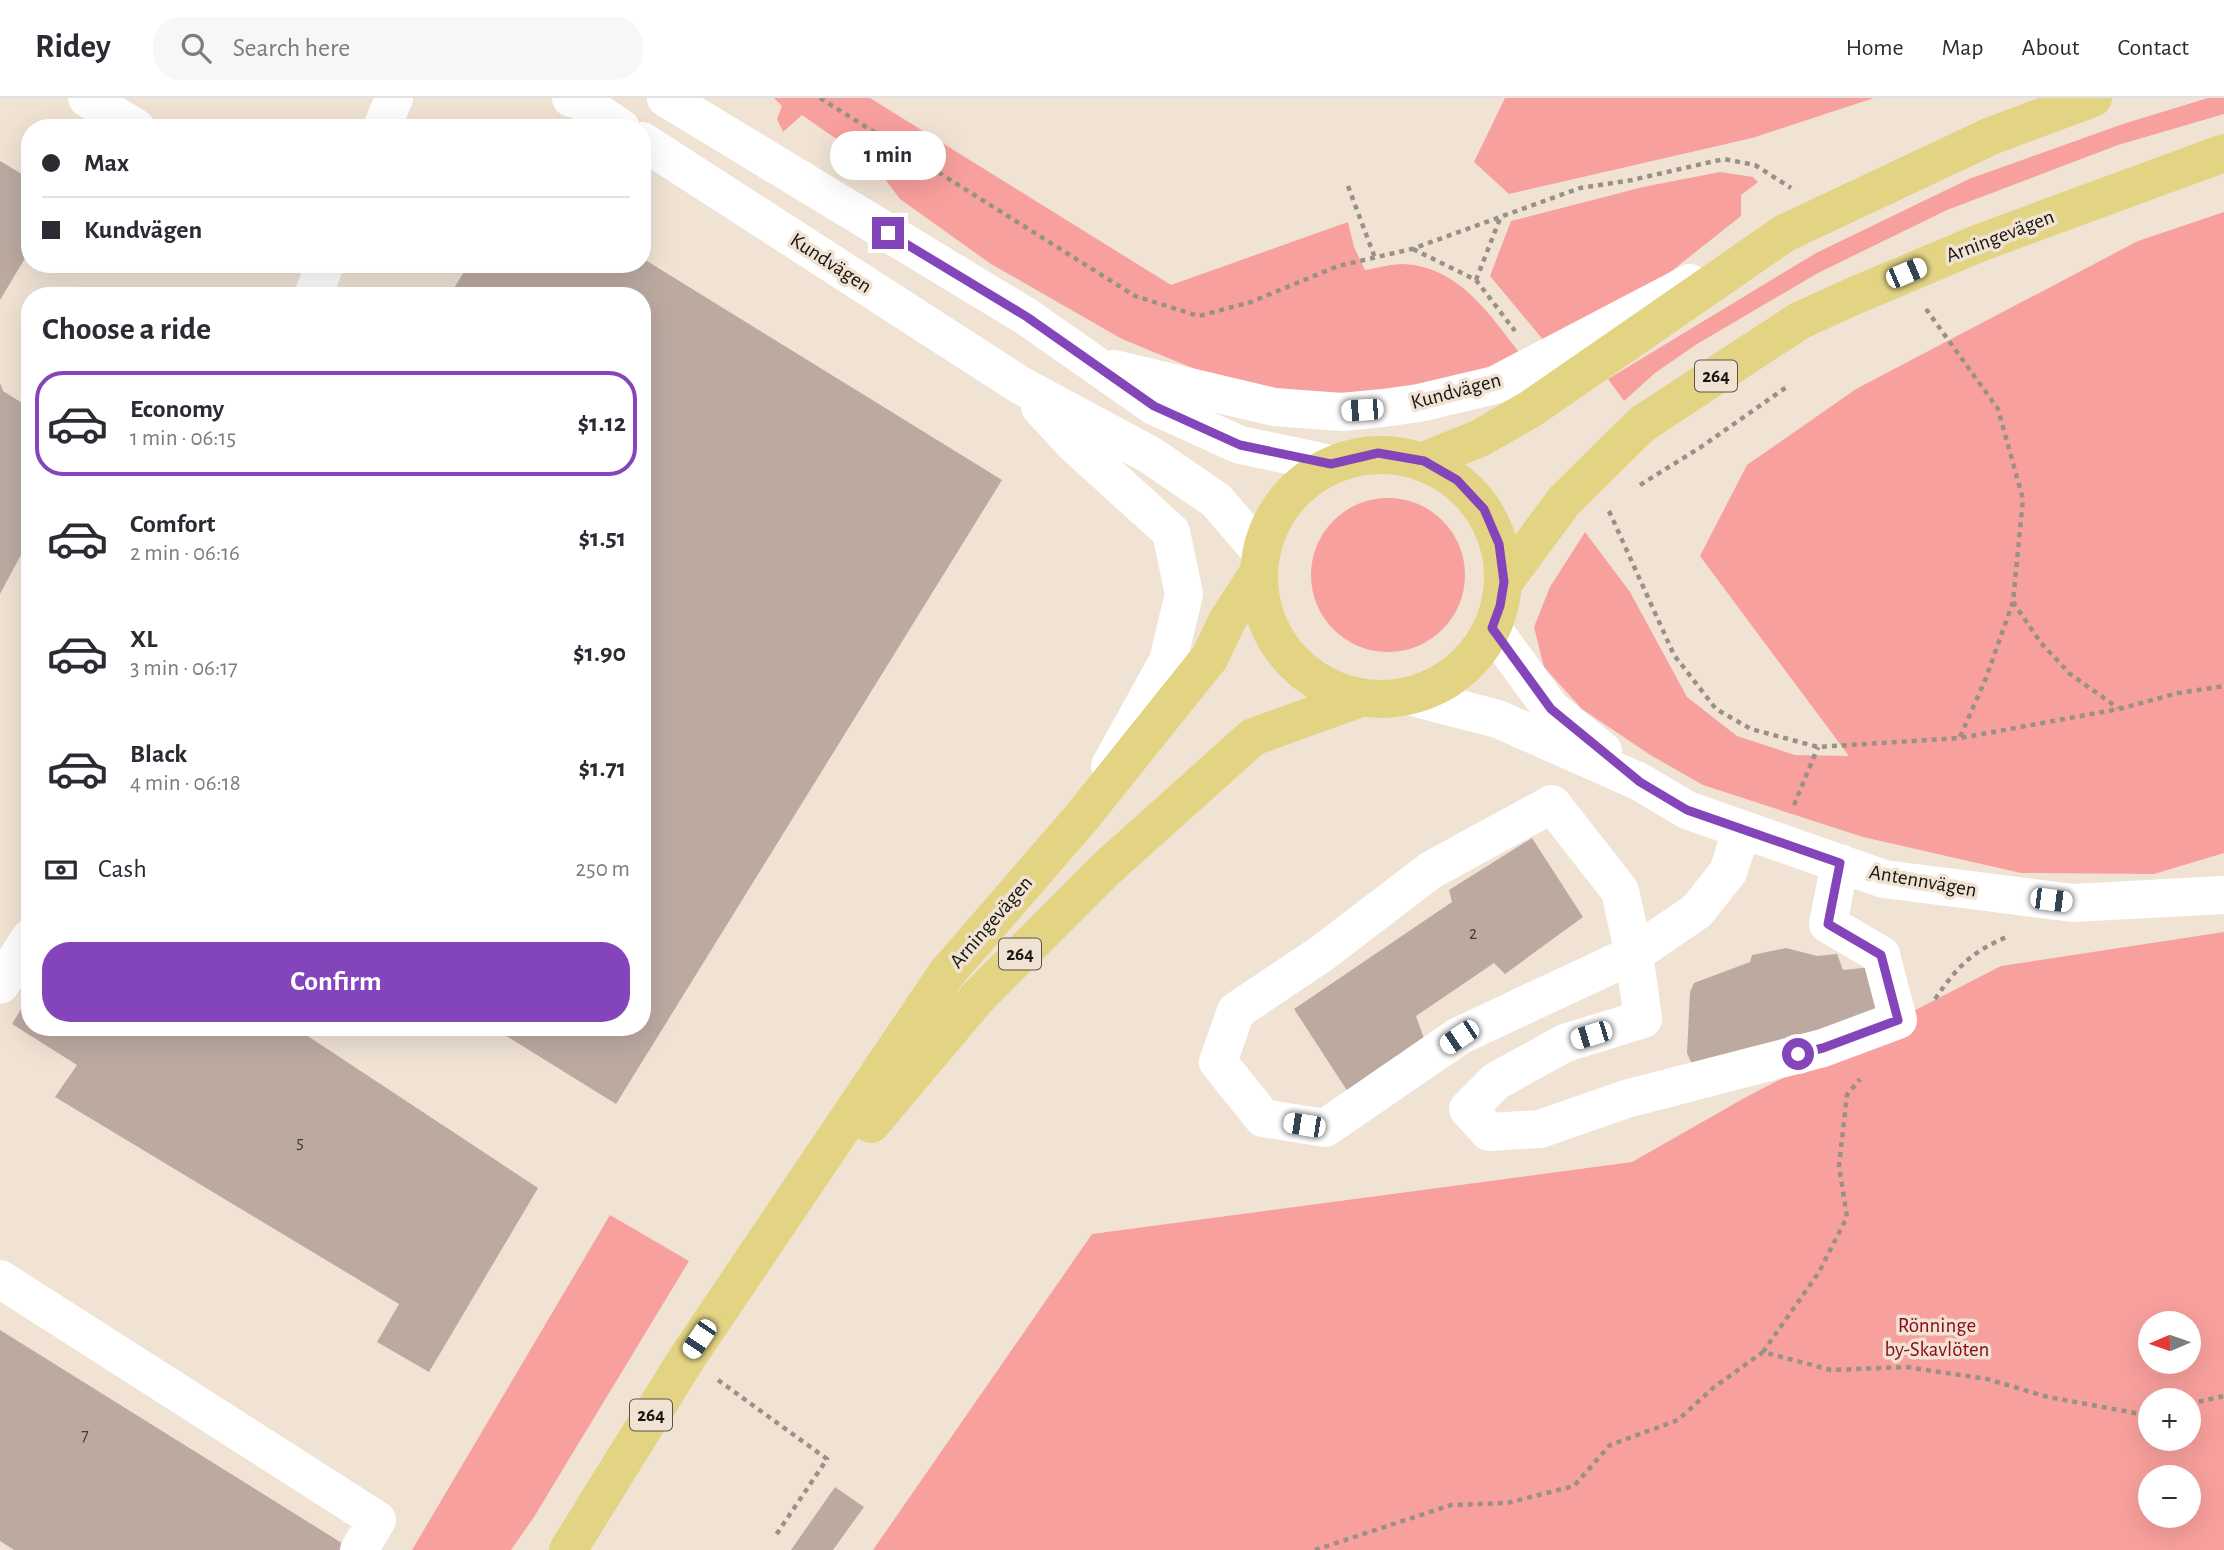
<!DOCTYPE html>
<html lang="en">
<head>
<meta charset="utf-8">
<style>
  :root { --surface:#fff; --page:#f7f7f7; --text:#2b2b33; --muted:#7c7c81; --line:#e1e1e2; --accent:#8445ba }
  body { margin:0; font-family:"Alegreya Sans",sans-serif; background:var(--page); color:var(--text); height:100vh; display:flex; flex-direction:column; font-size:26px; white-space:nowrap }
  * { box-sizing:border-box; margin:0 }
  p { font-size:23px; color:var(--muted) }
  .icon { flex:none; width:38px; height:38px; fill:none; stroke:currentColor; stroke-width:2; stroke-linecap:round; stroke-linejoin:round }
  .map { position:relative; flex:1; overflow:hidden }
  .sheet { position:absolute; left:21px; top:189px; width:630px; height:749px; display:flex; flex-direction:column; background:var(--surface); border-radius:28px; box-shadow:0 7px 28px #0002 }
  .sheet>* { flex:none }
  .banner { position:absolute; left:21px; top:21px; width:630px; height:154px; border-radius:28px; box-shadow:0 7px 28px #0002; display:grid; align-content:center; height:154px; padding:0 21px; background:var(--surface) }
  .needle { width:46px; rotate:268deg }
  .buttons { position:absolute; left:2138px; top:1213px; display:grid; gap:14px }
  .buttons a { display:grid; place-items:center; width:63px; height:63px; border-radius:50%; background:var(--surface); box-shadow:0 7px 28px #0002; font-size:35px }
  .end { position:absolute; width:32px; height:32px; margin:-16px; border:9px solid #8445ba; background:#fff; box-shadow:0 0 0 4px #fff }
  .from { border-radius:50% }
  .bubble { position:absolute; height:49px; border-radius:24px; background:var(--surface); box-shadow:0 7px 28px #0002; font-size:23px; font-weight:600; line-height:49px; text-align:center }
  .car { position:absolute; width:21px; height:42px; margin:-21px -10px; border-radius:9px; box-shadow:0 0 5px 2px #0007; background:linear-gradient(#fff 24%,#345 0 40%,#fff 0 76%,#345 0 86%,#fff 0) }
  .banner b { display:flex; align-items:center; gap:24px; height:66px; font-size:26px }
  .banner b+b { border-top:2px solid var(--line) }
  .banner i { width:18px; height:18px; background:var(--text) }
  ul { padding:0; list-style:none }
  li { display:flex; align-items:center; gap:21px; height:105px; margin:0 14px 10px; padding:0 7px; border:4px solid transparent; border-radius:28px }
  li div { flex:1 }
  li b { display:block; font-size:26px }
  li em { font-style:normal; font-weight:600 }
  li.active { border-color:var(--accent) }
  li>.icon { width:63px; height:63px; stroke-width:1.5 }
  h2 { padding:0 21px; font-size:32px; line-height:84px }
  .pay { display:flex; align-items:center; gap:18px; height:77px; padding:0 21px; font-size:26px }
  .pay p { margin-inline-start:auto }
  .button { display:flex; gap:14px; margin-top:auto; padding:14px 21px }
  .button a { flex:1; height:80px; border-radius:28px; background:var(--accent); color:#fff; font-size:28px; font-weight:600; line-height:80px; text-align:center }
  header { display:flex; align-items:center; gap:42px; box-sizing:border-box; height:98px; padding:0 35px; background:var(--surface); border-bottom:2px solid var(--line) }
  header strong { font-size:33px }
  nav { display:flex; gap:38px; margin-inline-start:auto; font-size:24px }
  .search { width:490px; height:63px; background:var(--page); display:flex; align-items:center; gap:18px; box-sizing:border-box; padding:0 24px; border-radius:28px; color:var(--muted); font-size:26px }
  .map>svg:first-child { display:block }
  .green { fill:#f8a09d; fill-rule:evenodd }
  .building { fill:#bcaaa1 }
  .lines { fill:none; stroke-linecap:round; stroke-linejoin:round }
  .path { stroke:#9a9186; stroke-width:4.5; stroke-dasharray:5 5; stroke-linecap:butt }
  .minor { stroke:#fff; stroke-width:38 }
  .major { stroke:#e3d483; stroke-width:38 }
  .route { stroke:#8445ba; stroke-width:9 }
  .labels { text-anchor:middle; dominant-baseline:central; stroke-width:7; stroke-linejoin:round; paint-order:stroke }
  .number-label { font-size:18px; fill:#413a34 }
  .shield { fill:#f0e3d4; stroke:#59524a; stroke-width:2 }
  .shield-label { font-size:19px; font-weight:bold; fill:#18140f }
  .street-label { font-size:21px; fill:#18140f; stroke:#f0e3d4 }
  .park-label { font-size:21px; fill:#8a071d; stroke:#f0e3d4 }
</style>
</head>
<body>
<header>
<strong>Ridey</strong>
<div class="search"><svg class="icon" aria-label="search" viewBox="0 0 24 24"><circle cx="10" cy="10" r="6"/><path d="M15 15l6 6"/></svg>Search here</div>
<nav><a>Home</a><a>Map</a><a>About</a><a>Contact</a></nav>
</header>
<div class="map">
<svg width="2224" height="1452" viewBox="0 0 2224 1452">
  <rect width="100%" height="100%" fill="#f0e3d4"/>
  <!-- green -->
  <path class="green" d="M774 0H870L1171 187 1348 124 1354 149 1365 172C1377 170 1391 166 1403 166 1461 169 1490 218 1523 259L1445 289 1369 297 1288 294 1217 280 1122 241 991 166 900 101 875 68 802 17 783 34 777 21 782 8Z
    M1505 0H1874L1752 40 1509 96 1474 64Z
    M2208 0H2224V16L2118 47 1947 112 1818 175 1697 246 1655 275 1624 303 1608 281 1816 155 1969 81 2123 26Z
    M1720 74 1753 79 1758 84 1741 97V118L1659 183 1545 244 1490 178 1511 123 1643 89Z
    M2224 114V755L2154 776 2021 775 1863 739 1703 687 1652 658 1582 611 1544 569 1534 529 1550 489 1585 434 1630 494 1687 599 1737 638 1795 657 1849 658 1700 458 1747 367 1856 291 2138 143Z
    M1311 477a77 77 0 1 1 154 0a77 77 0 1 1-154 0Z
    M2224 834V1452H873L1092 1136 1632 1064 1748 998 2001 868ZM2151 1225H2189V1264H2151ZM2151 1302H2189V1340H2151ZM2151 1379H2189V1418H2151Z
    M610 1117 689 1163 534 1419 511 1452H412Z"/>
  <!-- building -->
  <path class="building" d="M0 63 30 81V152L0 202Z
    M642 160 1002 382 616 1006 492 929H642V198H449L469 166H642Z
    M0 285 3 293 30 310V440L0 496Z
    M1532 740 1583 819 1505 876 1494 865 1416 918 1425 943 1348 994 1294 911 1452 804 1449 792Z
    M1786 850 1817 858 1837 856 1843 872 1872 869 1883 919 1695 965 1691 964 1687 955 1690 894 1694 885 1750 864 1752 857Z
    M30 896V929H294L538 1090 429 1274 377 1244 399 1206 55 999 77 967 12 926Z
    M0 1232 345 1447 342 1452H14L0 1443Z
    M835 1389 864 1409 833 1452H791Z"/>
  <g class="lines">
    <!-- path -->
    <path class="path" d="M820 0 1135 198 1199 218 1251 204 1338 168 1412 151 1580 90 1632 82 1724 61 1755 67 1791 90
      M1348 88 1375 160
      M1413 151 1476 182 1515 233
      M1476 182 1501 118
      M1926 211 1998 311 2023 401 2013 504 1986 580 1960 639
      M1640 387 1701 349 1788 288
      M1609 413 1674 557 1716 611 1751 631 1818 649 1960 640 2119 611 2178 595 2224 588
      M2013 504 2041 545 2070 576 2118 610
      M1794 707 1818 649
      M1935 901C1957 869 1972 853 2009 838
      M1763 1254 1819 1174 1847 1119 1839 1068 1847 997 1860 981
      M718 1282 827 1361 774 1440
      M2189 1306 2224 1298
      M1315 1452 1451 1407 1507 1405 1574 1388 1610 1347 1678 1322 1713 1290 1763 1254 1831 1272 1906 1269 1987 1281 2048 1299 2146 1317 2151 1315"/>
    <!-- minor -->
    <path class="minor" d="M87 0 136 30
      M571 0 577 1 621 30
      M666 0 1027 219 1154 308 1240 347 1331 366
      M382 30 394 0
      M642 43 1020 287 1150 357 1216 402 1260 453
      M313 198 325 166
      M1114 271 1274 309 1342 314 1383 310 1419 305 1495 287 1690 185
      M1040 309 1073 345 1171 434 1184 496 1168 563 1110 668
      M1492 530 1551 611 1603 653
      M1409 598 1498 621 1640 684 1687 712 1884 781 2073 805 2224 797
      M1552 706 1620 793 1634 856 1459 938 1325 1030 1263 1020 1218 964 1236 913 1321 856 1431 772Z
      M1742 731 1728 774 1697 813 1634 856 1643 921 1565 945 1496 983 1468 1011 1489 1034 1540 1031 1626 1001 1823 950 1898 922 1881 857 1828 826 1840 765
      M0 887 30 840
      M0 1181 377 1422 359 1452"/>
    <!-- major -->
    <path class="major" d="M1259 479a122 122 0 1 1 244 0a122 122 0 1 1-244 0Z
      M1424 363 1480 340 1529 312 1785 135 1991 38 2093 0
      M1504 484 1564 403 1642 326 1799 223 1856 197 1982 144 2224 55
      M871 1026 977 900 1108 769 1253 639 1361 600
      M568 1452 687 1260 946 876 1081 720 1210 559 1227 523 1258 475"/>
  </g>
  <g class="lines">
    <!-- route -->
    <path class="route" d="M888 135 1027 219 1154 308 1240 347 1331 366 1378 355 1424 363 1457 382 1484 411 1499 446 1504 484 1500 508 1492 530 1551 611 1640 684 1687 712 1840 765 1828 826 1881 857 1898 922 1823 950 1798 956"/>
  </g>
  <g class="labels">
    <!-- number labels -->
    <g class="number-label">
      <text x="1473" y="836">2</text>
      <text x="300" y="1045">5</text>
      <text x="85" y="1338">7</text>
    </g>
    <!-- shield labels -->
    <g class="shield">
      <rect x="1695" y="262.5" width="42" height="31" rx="5"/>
      <rect x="999" y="840.5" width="42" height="31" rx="5"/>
      <rect x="630" y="1301.5" width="42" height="31" rx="5"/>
    </g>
    <g class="shield-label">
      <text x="1716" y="278">264</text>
      <text x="1020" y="856">264</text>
      <text x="651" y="1317">264</text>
    </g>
    <!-- street labels -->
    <g class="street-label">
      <text transform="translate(2000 138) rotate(-21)">Arningevägen</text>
      <text transform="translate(831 165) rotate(33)">Kundvägen</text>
      <text transform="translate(1456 293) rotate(-15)">Kundvägen</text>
      <text transform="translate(1923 783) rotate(10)">Antennvägen</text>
      <text transform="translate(991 824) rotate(-49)">Arningevägen</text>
    </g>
    <!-- park labels -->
    <g class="park-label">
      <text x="1937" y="1227">Rönninge<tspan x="1937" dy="24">by-Skavlöten</tspan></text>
    </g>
  </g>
</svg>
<div class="buttons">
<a><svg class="needle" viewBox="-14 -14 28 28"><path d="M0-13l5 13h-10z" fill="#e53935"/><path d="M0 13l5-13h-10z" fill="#7c7c81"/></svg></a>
<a>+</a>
<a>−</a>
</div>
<i class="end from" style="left:1798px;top:956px"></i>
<i class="end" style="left:888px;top:135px"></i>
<div class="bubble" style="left:830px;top:33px;width:116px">1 min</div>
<i class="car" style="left:1906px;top:175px;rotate:67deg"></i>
<i class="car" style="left:1362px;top:312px;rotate:266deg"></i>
<i class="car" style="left:2051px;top:802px;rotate:97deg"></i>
<i class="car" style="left:1591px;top:937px;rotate:253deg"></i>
<i class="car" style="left:1459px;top:939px;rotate:236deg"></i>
<i class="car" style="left:1304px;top:1027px;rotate:279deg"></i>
<i class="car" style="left:699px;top:1241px;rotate:214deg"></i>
<div class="banner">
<b><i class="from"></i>Max</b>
<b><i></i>Kundvägen</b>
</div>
<section class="sheet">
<h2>Choose a ride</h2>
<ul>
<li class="active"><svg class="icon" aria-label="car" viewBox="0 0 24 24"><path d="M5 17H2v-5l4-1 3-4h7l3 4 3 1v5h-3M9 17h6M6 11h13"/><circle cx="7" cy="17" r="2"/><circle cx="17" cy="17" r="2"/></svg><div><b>Economy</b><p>1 min · 06:15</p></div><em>$1.12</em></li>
<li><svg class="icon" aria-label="car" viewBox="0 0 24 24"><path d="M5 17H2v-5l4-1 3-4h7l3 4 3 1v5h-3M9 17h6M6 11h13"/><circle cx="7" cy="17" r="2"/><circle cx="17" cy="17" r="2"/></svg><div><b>Comfort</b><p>2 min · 06:16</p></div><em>$1.51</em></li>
<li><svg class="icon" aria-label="car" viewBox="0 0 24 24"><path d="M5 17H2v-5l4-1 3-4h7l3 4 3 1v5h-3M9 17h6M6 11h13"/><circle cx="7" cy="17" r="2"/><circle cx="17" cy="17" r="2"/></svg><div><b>XL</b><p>3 min · 06:17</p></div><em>$1.90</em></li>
<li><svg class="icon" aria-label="car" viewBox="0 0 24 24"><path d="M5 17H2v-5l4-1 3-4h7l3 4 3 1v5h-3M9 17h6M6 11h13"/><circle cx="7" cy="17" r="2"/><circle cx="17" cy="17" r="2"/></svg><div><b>Black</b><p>4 min · 06:18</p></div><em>$1.71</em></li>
</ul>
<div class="pay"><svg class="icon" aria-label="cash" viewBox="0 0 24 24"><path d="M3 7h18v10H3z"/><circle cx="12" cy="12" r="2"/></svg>Cash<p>250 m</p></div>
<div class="button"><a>Confirm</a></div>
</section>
</div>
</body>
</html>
